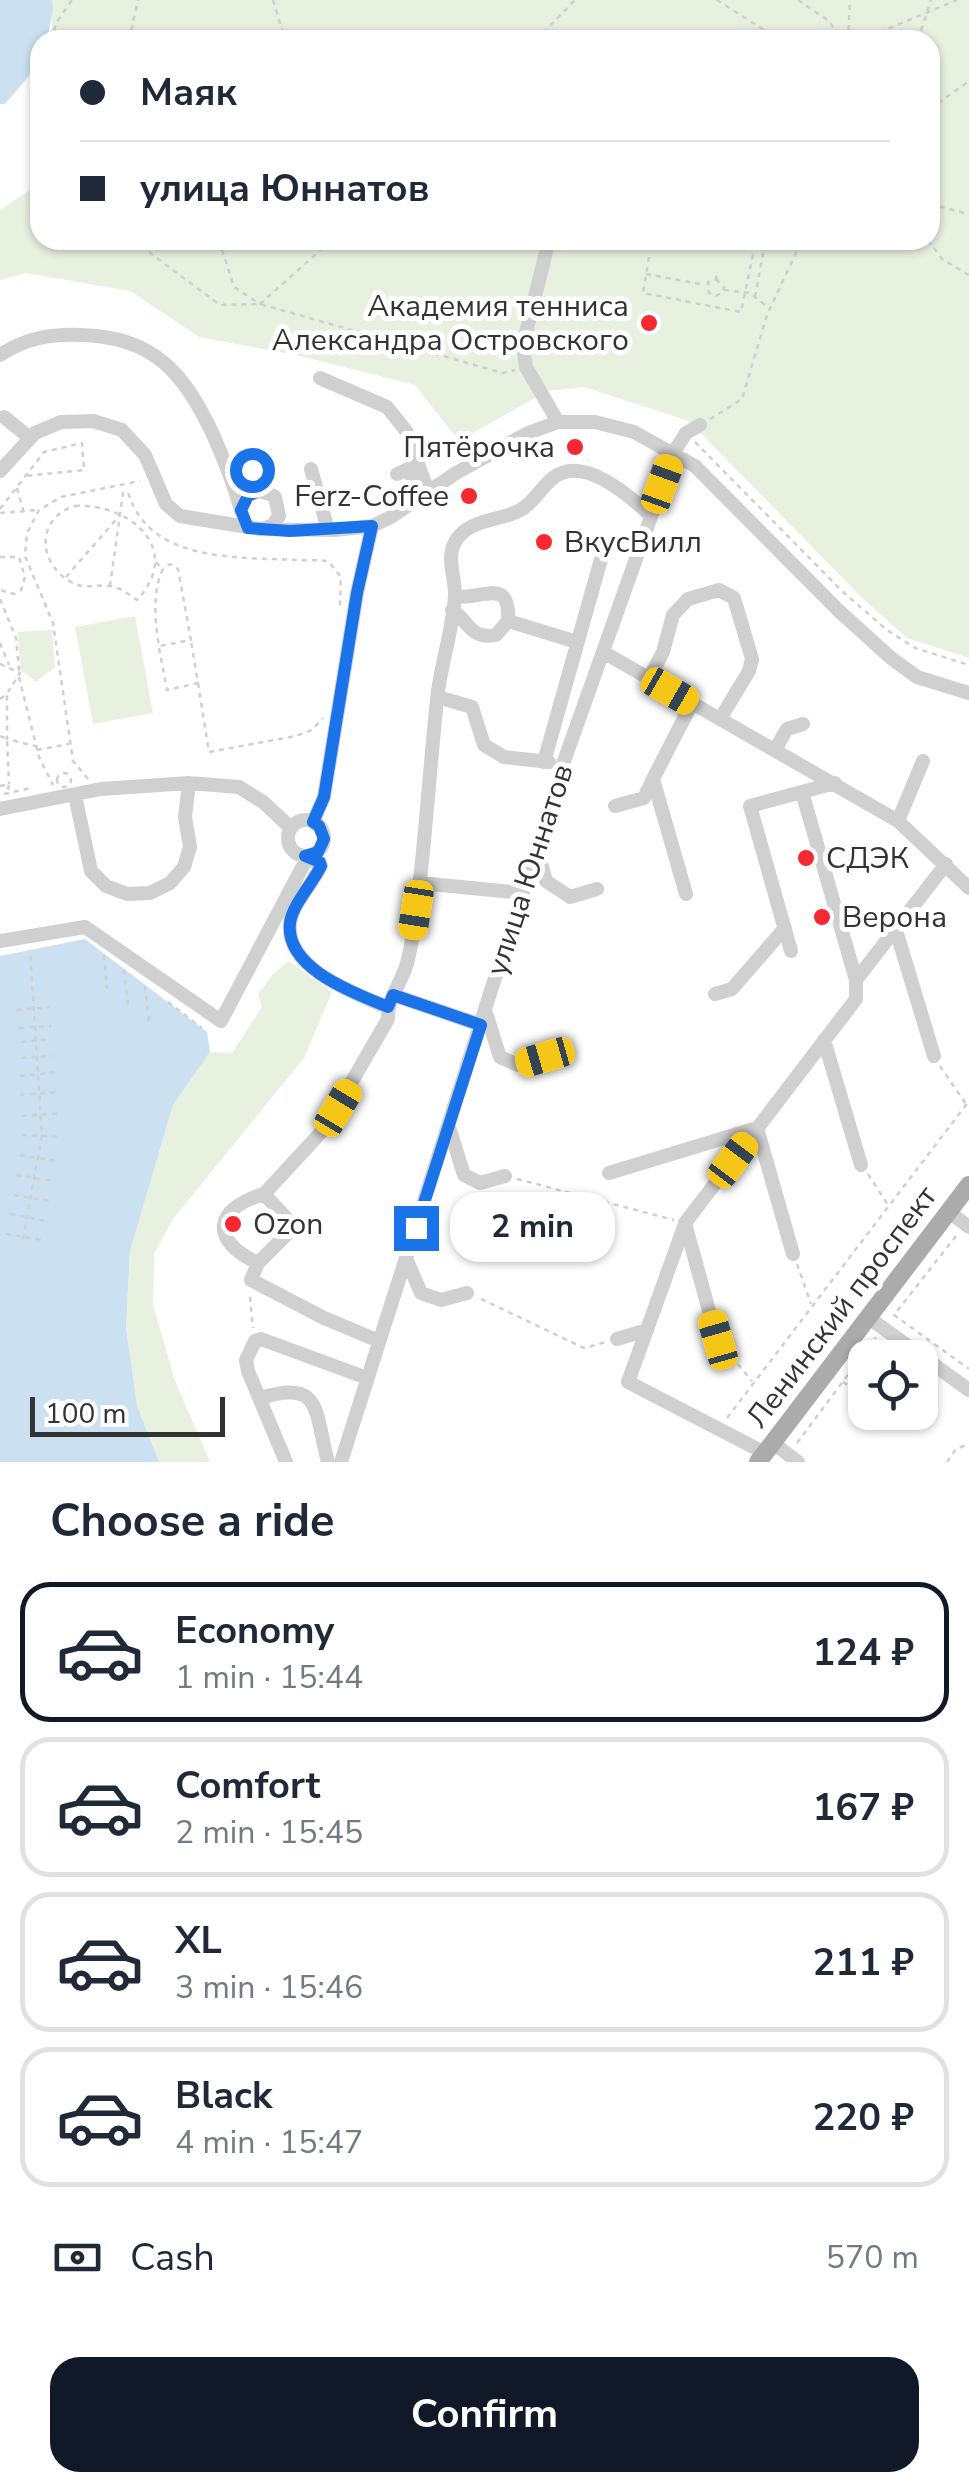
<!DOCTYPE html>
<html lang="en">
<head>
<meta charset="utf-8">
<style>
  :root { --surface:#fff; --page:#f6f6f7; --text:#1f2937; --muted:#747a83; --line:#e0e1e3; --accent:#111827 }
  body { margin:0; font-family:"Nunito Sans",sans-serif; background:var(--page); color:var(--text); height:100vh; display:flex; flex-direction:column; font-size:38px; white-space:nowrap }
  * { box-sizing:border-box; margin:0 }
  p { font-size:32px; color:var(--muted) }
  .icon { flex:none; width:55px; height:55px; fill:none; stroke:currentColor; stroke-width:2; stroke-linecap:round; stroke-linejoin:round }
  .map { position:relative; height:1462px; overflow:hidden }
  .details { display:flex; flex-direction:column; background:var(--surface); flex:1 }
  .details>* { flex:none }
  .top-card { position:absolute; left:30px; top:30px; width:910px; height:220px; border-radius:30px; box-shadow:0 2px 8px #0004; display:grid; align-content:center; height:220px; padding:0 50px; background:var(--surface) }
  .controls { position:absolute; left:848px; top:1340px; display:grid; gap:20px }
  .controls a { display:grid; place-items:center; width:90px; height:90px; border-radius:20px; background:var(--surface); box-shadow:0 2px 8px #0004; font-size:50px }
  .scale { position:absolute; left:30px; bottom:25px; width:195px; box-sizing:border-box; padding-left:10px; border:5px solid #333; border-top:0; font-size:28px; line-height:35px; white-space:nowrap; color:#333; -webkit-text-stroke:8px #fff; paint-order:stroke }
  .end { position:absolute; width:45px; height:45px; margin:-22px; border:12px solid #1a73e8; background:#fff; box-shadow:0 0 0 5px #fff }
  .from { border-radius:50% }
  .bubble { position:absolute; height:70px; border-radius:30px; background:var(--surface); box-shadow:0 2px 8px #0004; font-size:32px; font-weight:700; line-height:70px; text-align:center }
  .car { position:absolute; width:30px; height:60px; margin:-30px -15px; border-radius:12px; box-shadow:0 0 8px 2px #0007; background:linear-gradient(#f5c518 24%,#345 0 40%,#f5c518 0 76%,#345 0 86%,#f5c518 0) }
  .top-card b { display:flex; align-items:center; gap:35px; height:95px; font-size:38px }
  .top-card b+b { border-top:2px solid var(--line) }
  .top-card i { width:25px; height:25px; background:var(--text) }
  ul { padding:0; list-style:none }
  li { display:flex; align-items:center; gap:30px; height:140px; margin:0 20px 15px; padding:0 30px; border:5px solid var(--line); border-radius:30px }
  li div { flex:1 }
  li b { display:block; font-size:38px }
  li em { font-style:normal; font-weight:700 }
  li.current { border-color:var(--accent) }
  li>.icon { width:90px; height:90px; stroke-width:1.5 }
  h2 { padding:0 50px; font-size:45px; line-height:120px }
  .pay { display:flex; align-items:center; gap:25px; height:110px; padding:0 50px; font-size:38px }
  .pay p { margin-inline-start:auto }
  .button { display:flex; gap:20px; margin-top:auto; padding:20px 50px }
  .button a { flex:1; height:115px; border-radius:30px; background:var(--accent); color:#fff; font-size:40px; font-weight:700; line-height:115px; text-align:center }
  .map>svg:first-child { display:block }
  .green { fill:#e8f0e0 }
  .water { fill:#cbe1f1 }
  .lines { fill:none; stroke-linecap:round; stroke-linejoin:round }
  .path { stroke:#d0d0d0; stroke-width:2.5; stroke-dasharray:5 5; stroke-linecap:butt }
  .minor { stroke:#d0d0d0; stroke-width:14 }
  .major { stroke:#ababab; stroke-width:18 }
  .route { stroke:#1a73e8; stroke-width:12 }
  .poi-dot { fill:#f62831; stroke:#fff; stroke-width:4 }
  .labels { text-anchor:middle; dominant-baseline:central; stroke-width:10; stroke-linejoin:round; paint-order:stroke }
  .poi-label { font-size:30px; fill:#333; stroke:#fff; text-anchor:start }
  .street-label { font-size:30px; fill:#333; stroke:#fff }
</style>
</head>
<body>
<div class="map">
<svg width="969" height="1462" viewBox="0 0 969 1462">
  <rect width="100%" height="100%" fill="#fff"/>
  <!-- green -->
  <path class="green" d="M52 0H969V658L907 638 861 597 689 421 584 387 547 391 459 441 415 385 300 356 199 337 130 291 26 273 0 280V210L40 183V240H930V40H52Z
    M135 616 153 713 93 724 75 627Z
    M52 630 55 667 36 682 20 669 18 632Z
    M289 961 332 992 304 1058 173 1219 154 1254 153 1305 175 1381 210 1462H159L137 1405 126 1328 130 1251 173 1105 210 1052 232 1053 262 1007 258 994 273 974Z"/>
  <!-- water -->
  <path class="water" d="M0 0H52L53 10 47 40H40V63L5 104H0Z
    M85 939 207 1032 210 1052 173 1105 130 1251 126 1328 137 1405 159 1462H0V956Z"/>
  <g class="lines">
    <!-- path -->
    <path class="path" d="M273 0 285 40
      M717 0 780 40
      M798 0 829 21 837 34 835 40
      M52 40 56 23 72 0
      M129 40 138 0
      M536 40 575 0
      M848 40 850 0
      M861 40 957 0
      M918 40 931 0
      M930 109 969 81
      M930 204 969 214
      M133 240 220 305 260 304 503 373 515 370
      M219 240 234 287 260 304 332 240
      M928 240 942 259 969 275
      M649 257 643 293 741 312 756 240
      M646 274 705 285
      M716 279 724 287 723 292 716 296 709 293 708 282 716 279 717 271
      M724 290 750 293 769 308
      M755 297 763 254 772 240
      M710 419 742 399 767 315 802 240
      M695 442 843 592 887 630 915 648 969 665
      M17 488 23 510
      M75 506C130 503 184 549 137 600 129 595 120 587 110 586 96 584 84 590 71 582 38 564 35 518 75 506Z
      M0 509 44 452 82 443 84 470 26 476
      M0 513 37 510
      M0 557H19L25 577 21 590 14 594 0 590
      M156 562 163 569C152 591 155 622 159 646L191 640 178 569 170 564 163 569
      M66 577 120 515
      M110 586 123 493 128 492C149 563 237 557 298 560 309 561 319 559 329 562L341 577 340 606
      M0 599 16 638 19 671
      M0 643 9 665
      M159 648 167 690 198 683 191 641
      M0 664 20 673 8 692
      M19 677 39 757 53 785
      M198 683 209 752 296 736 312 730 323 718
      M0 699 7 694V739L35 746
      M0 736 7 739 9 784
      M37 750 69 744
      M57 780a7 7 0 1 1 14 0a7 7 0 1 1-14 0Z
      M88 779 73 761 53 623 25 556 27 533 39 510 61 497 140 481
      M0 786 9 784 8 790
      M4 794 31 788
      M104 955 107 989
      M124 970 128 1005
      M145 986 149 1022
      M168 1002 202 1028
      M17 1010 50 1007
      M19 1028 51 1026
      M21 1042 51 1039
      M21 1058 52 1056
      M940 1066 966 1104
      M20 1076 57 1072
      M20 1095 58 1092
      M22 1116 60 1113
      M22 1135 62 1137
      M20 1155 56 1161
      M868 1174 888 1205
      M16 1175 53 1181
      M517 1179 674 1220
      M14 1195 49 1201
      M10 1214 46 1221
      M6 1234 43 1240
      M956 1236 894 1315 969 1369
      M23 1239 42 1135 30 950
      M797 1264 811 1304
      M250 1297 253 1328
      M481 1299 584 1348 606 1342
      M725 1349 752 1381
      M843 1382 865 1397
      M727 1418 969 1101
      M797 1443 876 1337
      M947 1462 956 1449 969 1444"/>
    <!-- minor -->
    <path class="minor" d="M549 240 523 345 526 367 558 422
      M0 355C26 338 50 334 80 335 155 336 186 375 215 439 225 462 235 486 241 511
      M320 378 387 407 407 432 428 492
      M4 417 30 438
      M311 469 328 530
      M0 471 35 433 61 422 93 421 122 430 145 455 166 504 180 516 260 529 335 530 372 526 391 517 456 473 528 433 558 422H595L634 432 695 466 839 611 891 658 917 677 969 693
      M397 474 408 469 416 486 423 483
      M234 486C247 494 262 488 275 497L279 516 273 525 265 528
      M251 494 258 491 252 470
      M452 610C469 621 470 640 496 635L508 621C511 574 478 602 455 596
      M508 621 577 642
      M603 652 898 821 969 888
      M649 679 663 652 673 615 688 599 719 590 734 598 752 659 749 671 720 719
      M438 697 472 707 484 745 504 757 549 762
      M775 750 787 729 803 724
      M544 762 603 552
      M802 792 856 980
      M75 795 91 871 106 886 127 894 150 893 170 883 184 867 190 847 185 817 189 783
      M615 806 644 798 653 779
      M0 809 101 789 189 783 239 787 263 802 291 828
      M288 838a18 18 0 1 1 36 0a18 18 0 1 1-36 0Z
      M898 821 923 761
      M313 822 324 797 357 593 372 526
      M537 850 546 881 570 897 597 889
      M420 883 523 893
      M686 894 653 779 692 703
      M895 927 934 1056
      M0 941 85 927 221 1021 305 862 314 859 321 866C313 883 292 905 290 923 285 969 355 993 387 1007
      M791 951 750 806 835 783
      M715 994 732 989 785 928
      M393 995 481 1025
      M486 1013 500 1057 518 1065 545 1057
      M824 1040 861 1165
      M449 1127 464 1175 480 1183 505 1176
      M609 1173 757 1128 793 1254
      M264 1194 325 1128 388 1019C387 998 402 983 407 963 414 937 417 907 420 880 427 817 431 754 438 691 442 661 454 624 455 594 455 576 446 559 455 542 466 521 494 521 514 513 533 506 538 490 553 478 583 454 630 496 651 516
      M949 1212 969 1227
      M685 1224 628 1382 765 1453
      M406 1258 421 1293 441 1300 467 1293
      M258 1263 289 1232 288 1220 264 1194C213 1209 210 1241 258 1263L251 1280 324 1318 379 1341
      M869 1318 969 1390
      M617 1339 647 1330
      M717 1340 685 1223 856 999V980L946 864
      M260 1398C323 1379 314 1411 328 1462
      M773 1443 798 1462
      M286 1462 248 1371 246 1360 255 1341 261 1339 367 1378
      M341 1462 563 764 674 452 686 433 700 425"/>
    <!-- major -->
    <path class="major" d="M758 1462 969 1185"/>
  </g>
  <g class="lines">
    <!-- route -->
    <path class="route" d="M252 470 258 491 248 496 241 510 248 528 290 531 372 526 357 593 324 797 313 822 319 826 324 839 318 852 305 856 320 862 321 866C313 883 292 905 290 923 285 969 355 993 388 1007L393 995 481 1025 416 1228"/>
  </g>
  <!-- markers -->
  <g class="poi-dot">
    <circle cx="649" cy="323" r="10"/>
    <circle cx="575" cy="447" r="10"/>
    <circle cx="469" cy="496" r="10"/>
    <circle cx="544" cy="542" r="10"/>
    <circle cx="806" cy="858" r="10"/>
    <circle cx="822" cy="917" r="10"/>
    <circle cx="233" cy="1224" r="10"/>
  </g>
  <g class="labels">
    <!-- poi labels -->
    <g class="poi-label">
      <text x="629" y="306" text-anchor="end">Академия тенниса<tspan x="629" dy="34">Александра Островского</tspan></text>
      <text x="555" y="447" text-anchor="end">Пятёрочка</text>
      <text x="449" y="496" text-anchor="end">Ferz-Coffee</text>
      <text x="564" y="542">ВкусВилл</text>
      <text x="826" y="858">СДЭК</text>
      <text x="842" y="917">Верона</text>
      <text x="253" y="1224">Ozon</text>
    </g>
    <!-- street labels -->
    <g class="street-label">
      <text transform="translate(530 870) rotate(-72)">улица Юннатов</text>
      <text transform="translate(842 1307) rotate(-53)">Ленинский проспект</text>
    </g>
  </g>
</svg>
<div class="controls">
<a><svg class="icon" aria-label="locate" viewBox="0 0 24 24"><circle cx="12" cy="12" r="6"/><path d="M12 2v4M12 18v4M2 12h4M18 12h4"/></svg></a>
</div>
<div class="scale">100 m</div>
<i class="end from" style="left:252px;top:470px"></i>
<i class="end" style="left:416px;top:1228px"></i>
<div class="bubble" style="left:450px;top:1192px;width:165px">2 min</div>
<i class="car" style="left:662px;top:484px;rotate:20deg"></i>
<i class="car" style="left:670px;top:691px;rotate:120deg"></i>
<i class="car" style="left:416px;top:910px;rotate:189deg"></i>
<i class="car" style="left:545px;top:1057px;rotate:254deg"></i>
<i class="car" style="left:338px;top:1108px;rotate:31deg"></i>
<i class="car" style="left:733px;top:1160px;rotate:37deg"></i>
<i class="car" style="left:718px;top:1340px;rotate:344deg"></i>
<div class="top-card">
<b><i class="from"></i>Маяк</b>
<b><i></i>улица Юннатов</b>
</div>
</div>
<section class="details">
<h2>Choose a ride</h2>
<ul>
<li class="current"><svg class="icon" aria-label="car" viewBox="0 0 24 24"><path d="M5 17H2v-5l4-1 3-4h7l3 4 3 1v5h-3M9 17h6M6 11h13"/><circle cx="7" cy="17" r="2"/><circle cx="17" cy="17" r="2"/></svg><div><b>Economy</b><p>1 min · 15:44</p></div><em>124 ₽</em></li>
<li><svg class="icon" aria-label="car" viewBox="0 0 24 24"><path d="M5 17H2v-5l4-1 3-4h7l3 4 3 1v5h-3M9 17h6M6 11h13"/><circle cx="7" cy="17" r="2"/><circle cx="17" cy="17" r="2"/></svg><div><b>Comfort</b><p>2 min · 15:45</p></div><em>167 ₽</em></li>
<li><svg class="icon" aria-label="car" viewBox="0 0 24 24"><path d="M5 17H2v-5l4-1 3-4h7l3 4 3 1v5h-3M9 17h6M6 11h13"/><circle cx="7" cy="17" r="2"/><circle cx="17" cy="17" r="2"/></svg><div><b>XL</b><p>3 min · 15:46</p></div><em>211 ₽</em></li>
<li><svg class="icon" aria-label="car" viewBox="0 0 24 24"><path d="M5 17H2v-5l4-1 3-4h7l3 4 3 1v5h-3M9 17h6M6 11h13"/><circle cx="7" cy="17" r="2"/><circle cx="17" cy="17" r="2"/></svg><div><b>Black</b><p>4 min · 15:47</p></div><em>220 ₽</em></li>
</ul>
<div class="pay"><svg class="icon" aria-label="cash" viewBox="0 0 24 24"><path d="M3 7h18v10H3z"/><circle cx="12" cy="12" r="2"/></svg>Cash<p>570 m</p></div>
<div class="button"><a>Confirm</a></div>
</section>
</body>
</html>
